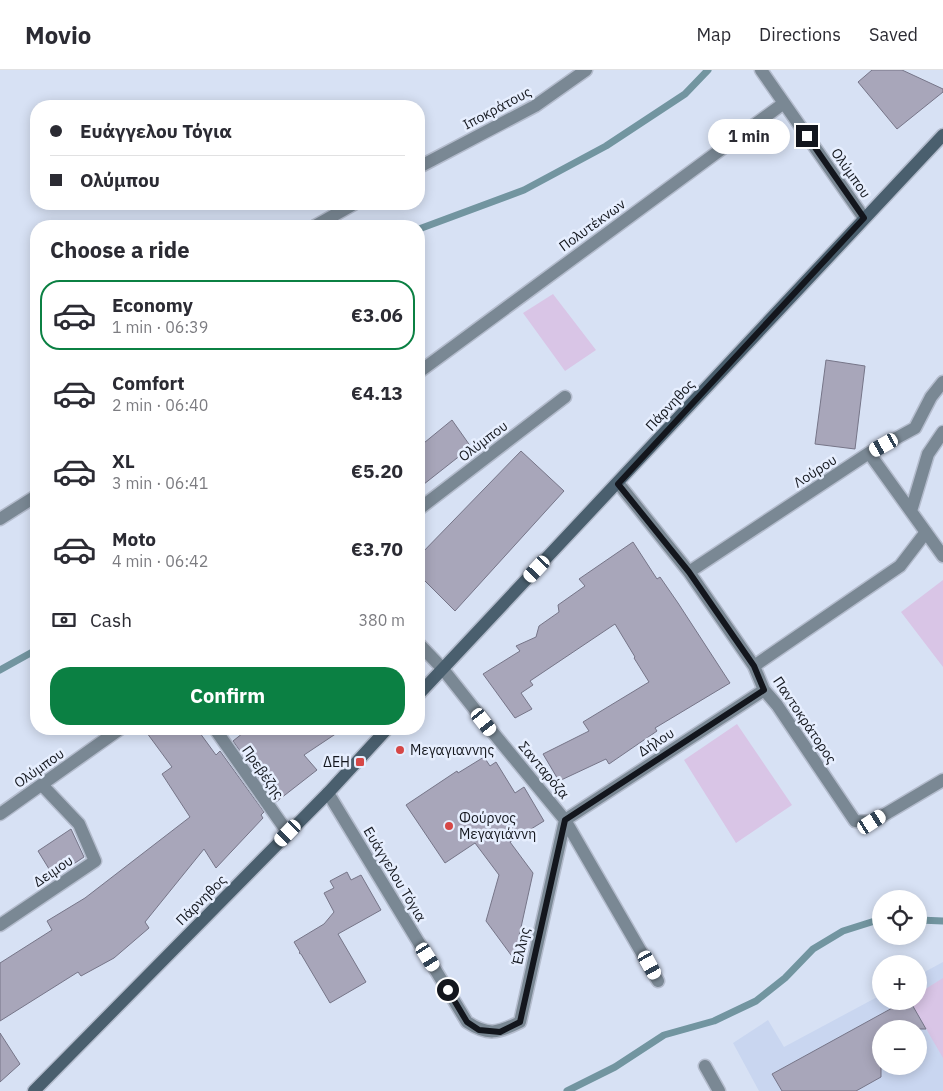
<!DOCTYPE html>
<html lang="en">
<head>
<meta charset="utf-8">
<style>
  :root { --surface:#fff; --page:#f7f7f7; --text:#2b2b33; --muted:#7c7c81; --line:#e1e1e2; --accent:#0b8043 }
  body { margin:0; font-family:"IBM Plex Sans",sans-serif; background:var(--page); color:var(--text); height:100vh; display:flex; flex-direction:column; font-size:19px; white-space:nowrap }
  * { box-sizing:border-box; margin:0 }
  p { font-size:16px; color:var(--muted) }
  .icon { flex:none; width:28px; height:28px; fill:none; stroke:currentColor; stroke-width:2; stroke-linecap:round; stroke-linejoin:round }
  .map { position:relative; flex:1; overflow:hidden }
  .details { position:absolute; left:30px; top:150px; width:395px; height:515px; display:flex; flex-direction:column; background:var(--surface); border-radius:20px; box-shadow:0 2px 12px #0003 }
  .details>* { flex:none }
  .banner { position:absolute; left:30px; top:30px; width:395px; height:110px; border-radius:20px; box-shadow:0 2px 12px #0003; display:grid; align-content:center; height:110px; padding:0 20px; background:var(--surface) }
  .fabs { position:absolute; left:872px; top:820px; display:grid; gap:10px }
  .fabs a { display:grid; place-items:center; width:55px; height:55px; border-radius:50%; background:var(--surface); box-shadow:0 2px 12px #0003; font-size:25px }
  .end { position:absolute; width:22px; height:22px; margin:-11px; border:6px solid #13161d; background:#fff; box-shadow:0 0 0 2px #fff }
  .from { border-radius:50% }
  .bubble { position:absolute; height:35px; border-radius:18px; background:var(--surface); box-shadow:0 2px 12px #0003; font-size:16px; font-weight:700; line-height:35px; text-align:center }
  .car { position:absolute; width:15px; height:30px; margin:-15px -8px; border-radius:6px; box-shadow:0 0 4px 1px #0007; background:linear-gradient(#fff 24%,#345 0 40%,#fff 0 76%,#345 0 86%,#fff 0) }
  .banner b { display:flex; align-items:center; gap:18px; height:48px; font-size:19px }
  .banner b+b { border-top:1px solid var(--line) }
  .banner i { width:12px; height:12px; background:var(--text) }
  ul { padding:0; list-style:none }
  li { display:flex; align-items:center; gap:15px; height:70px; margin:0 10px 8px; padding:0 10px; border:2px solid transparent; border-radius:20px }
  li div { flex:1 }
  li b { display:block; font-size:19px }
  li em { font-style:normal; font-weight:700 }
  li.selected { border-color:var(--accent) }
  li>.icon { width:45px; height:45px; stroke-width:1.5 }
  h2 { padding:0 20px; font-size:22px; line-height:60px }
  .pay { display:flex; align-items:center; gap:12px; height:55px; padding:0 20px; font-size:19px }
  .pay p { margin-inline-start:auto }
  .primary-button { display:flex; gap:10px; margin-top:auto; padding:10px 20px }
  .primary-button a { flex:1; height:58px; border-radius:20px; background:var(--accent); color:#fff; font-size:20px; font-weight:700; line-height:58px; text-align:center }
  header { display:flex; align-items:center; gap:30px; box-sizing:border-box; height:70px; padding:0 25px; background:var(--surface); border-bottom:1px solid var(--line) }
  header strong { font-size:24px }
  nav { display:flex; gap:28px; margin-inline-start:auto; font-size:18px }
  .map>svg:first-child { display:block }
  .built { fill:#c9d6f0; fill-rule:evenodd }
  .green { fill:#d9c5e6 }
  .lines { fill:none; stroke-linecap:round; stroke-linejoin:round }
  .stream { stroke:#7295a0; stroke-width:7 }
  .building { fill:#a8a6ba; stroke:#767588 }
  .street-casing { stroke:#b4bccd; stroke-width:15 }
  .secondary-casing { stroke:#b4bccd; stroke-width:15 }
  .street { stroke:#7a8894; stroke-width:12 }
  .secondary { stroke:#4a5f6e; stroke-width:12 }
  .route { stroke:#13161d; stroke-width:6 }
  .poi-dot { fill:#d64746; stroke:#e6eefe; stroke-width:2 }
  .labels { text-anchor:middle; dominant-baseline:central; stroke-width:5; stroke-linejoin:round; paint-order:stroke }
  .street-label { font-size:14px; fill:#13161d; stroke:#e6eefe }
  .poi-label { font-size:14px; fill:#13161d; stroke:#e6eefe; text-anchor:start }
</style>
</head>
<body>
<header>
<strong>Movio</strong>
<nav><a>Map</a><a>Directions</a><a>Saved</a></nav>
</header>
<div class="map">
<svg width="943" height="1021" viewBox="0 0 943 1021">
  <rect width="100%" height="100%" fill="#d7e1f4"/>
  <!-- built -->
  <path class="built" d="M943 892V1021H759L733 973 768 950 784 977 881 925V931H919V905ZM881 959H919V996H881Z"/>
  <!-- green -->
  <path class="green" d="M553 224 596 280 565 301 523 243Z
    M943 510V597L901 542Z
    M737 654 792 735 736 773 684 690Z
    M943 908V988L910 931H919V923Z"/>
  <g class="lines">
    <!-- stream -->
    <path class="stream" d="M419 159 524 120 606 76 685 24 708 0
      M0 600 36 580
      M919 850 943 851
      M567 1021 615 997 664 965 714 951 756 931 785 908 813 879 843 861 881 849"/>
  </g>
  <!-- building -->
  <path class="building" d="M872 0H902L943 19V22L897 59 858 12Z
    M826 290 865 296 855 379 815 374Z
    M452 350 471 377 419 418V377Z
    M521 381 564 421 455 541 419 505V486Z
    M633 472 657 509 660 507 678 533 730 613 655 658 657 661 609 694 606 689 559 711 543 684 589 661 583 652 649 612 634 588 635 587 615 554 530 611 533 615 521 623 532 639 515 648 483 604 520 581 516 576 536 567 539 556 559 542 558 535 585 516 579 509Z
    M144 659H197L216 685 220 681 264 742 261 745 263 748 216 798 204 779 145 852 149 858 114 888 81 906 78 902 0 951V893L52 860 47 851 85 828 190 747 162 704 172 697Z
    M248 659H343L304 685 317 700 276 732 233 671Z
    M484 687 490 696 496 692 515 723 524 717 544 751 510 772 533 803 514 889 486 851 499 805 475 773 445 793 406 735 457 701 458 703Z
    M71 759 84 787 54 807 38 781Z
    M347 802 351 810 361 805 381 840 338 864 366 912 330 933 301 884 299 883 300 882 294 872 324 854 334 842 324 823 334 818 330 811Z
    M905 931H910L926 959H881V1007L856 1021H782L772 1004Z
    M0 963 20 994 0 1012Z"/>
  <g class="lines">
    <defs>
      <path id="street" d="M761 0 864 148
        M419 97 535 36 586 0
        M315 156 354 134
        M419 302 784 33
        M869 383 943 486
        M618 413 689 502 754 596 764 620 777 635 855 751 872 752 943 710
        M419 439 565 327
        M911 441 928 384 943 362
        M0 449 36 426
        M689 502 869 383 915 358 931 327 943 312
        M419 574 442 598 495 665 565 750 658 911
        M754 596 900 496 926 462
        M215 659 288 763
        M328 723 467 952C488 966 498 963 520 952L565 750 764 620
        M0 744 120 659
        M0 855 95 791 79 754 42 715
        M705 996 719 1021"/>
      <path id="secondary" d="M419 624 943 65
        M34 1021 328 723 387 659"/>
    </defs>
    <!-- street casing -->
    <use href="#street" class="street-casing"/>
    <!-- secondary casing -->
    <use href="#secondary" class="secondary-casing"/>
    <!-- street -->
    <use href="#street" class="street"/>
    <!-- secondary -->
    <use href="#secondary" class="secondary"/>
  </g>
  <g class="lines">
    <!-- route -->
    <path class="route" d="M448 920 467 952 479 960 500 962 520 952 565 750 764 620 754 596 689 502 618 414 864 148 807 66"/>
  </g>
  <!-- markers -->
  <g class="poi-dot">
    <circle cx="400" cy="680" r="5"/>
    <rect x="355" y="687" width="10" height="10" rx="2.5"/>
    <circle cx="449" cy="756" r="5"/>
  </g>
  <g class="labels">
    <!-- street labels -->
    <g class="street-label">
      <text transform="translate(497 38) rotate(-28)">Ιποκράτους</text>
      <text transform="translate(851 103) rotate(55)">Ολύμπου</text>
      <text transform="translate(592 155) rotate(-36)">Πολυτέκνων</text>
      <text transform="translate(670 335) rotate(-47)">Πάρνηθος</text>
      <text transform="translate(483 371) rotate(-37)">Ολύμπου</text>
      <text transform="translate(815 401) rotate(-33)">Λούρου</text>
      <text transform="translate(805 650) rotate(56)">Παντοκράτορος</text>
      <text transform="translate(656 672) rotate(-33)">Δήλου</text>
      <text transform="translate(39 698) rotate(-35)">Ολύμπου</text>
      <text transform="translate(544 700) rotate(50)">Σανταρόζα</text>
      <text transform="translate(263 702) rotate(55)">Πρεβέζης</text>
      <text transform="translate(53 801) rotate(-34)">Δειμου</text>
      <text transform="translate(395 804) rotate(59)">Ευάγγελου Τόγια</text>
      <text transform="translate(201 830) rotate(-45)">Πάρνηθος</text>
      <text transform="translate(521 876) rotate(-77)">Έλλης</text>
    </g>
    <!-- poi labels -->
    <g class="poi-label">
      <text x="410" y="680">Μεγαγιαννης</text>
      <text x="350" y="692" text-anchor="end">ΔΕΗ</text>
      <text x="459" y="748">Φούρνος<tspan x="459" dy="16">Μεγαγιάννη</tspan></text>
    </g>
  </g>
</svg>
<div class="fabs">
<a><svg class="icon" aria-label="locate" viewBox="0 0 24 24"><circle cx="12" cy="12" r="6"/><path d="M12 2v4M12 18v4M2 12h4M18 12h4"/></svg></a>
<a>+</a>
<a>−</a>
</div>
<i class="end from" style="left:448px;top:920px"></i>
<i class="end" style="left:807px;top:66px"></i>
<div class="bubble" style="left:708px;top:49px;width:82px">1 min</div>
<i class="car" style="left:884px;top:375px;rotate:241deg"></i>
<i class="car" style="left:537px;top:499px;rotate:223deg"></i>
<i class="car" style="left:484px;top:652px;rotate:142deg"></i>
<i class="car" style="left:872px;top:752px;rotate:57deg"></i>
<i class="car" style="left:288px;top:763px;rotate:224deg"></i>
<i class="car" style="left:428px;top:887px;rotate:148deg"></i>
<i class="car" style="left:650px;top:895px;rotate:151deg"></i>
<div class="banner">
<b><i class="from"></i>Ευάγγελου Τόγια</b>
<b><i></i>Ολύμπου</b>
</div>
<section class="details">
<h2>Choose a ride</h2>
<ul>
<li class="selected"><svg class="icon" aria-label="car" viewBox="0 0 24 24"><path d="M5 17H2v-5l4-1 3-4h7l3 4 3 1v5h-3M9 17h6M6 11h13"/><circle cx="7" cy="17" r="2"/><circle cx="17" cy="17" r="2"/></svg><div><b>Economy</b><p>1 min · 06:39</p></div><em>€3.06</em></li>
<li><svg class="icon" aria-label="car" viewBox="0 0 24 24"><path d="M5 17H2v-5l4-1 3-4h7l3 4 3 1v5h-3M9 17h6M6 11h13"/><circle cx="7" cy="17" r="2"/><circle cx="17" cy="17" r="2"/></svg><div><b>Comfort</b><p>2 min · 06:40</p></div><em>€4.13</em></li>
<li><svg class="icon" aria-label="car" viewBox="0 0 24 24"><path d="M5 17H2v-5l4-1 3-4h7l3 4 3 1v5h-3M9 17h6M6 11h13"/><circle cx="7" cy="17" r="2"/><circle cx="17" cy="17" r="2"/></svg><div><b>XL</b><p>3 min · 06:41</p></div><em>€5.20</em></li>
<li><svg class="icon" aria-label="car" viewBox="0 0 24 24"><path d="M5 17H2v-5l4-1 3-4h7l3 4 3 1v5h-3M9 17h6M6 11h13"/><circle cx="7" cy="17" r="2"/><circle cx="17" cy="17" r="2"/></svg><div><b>Moto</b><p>4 min · 06:42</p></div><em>€3.70</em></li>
</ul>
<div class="pay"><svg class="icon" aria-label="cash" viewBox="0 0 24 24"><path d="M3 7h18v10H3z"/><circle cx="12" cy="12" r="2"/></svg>Cash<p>380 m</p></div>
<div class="primary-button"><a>Confirm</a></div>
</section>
</div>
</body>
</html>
